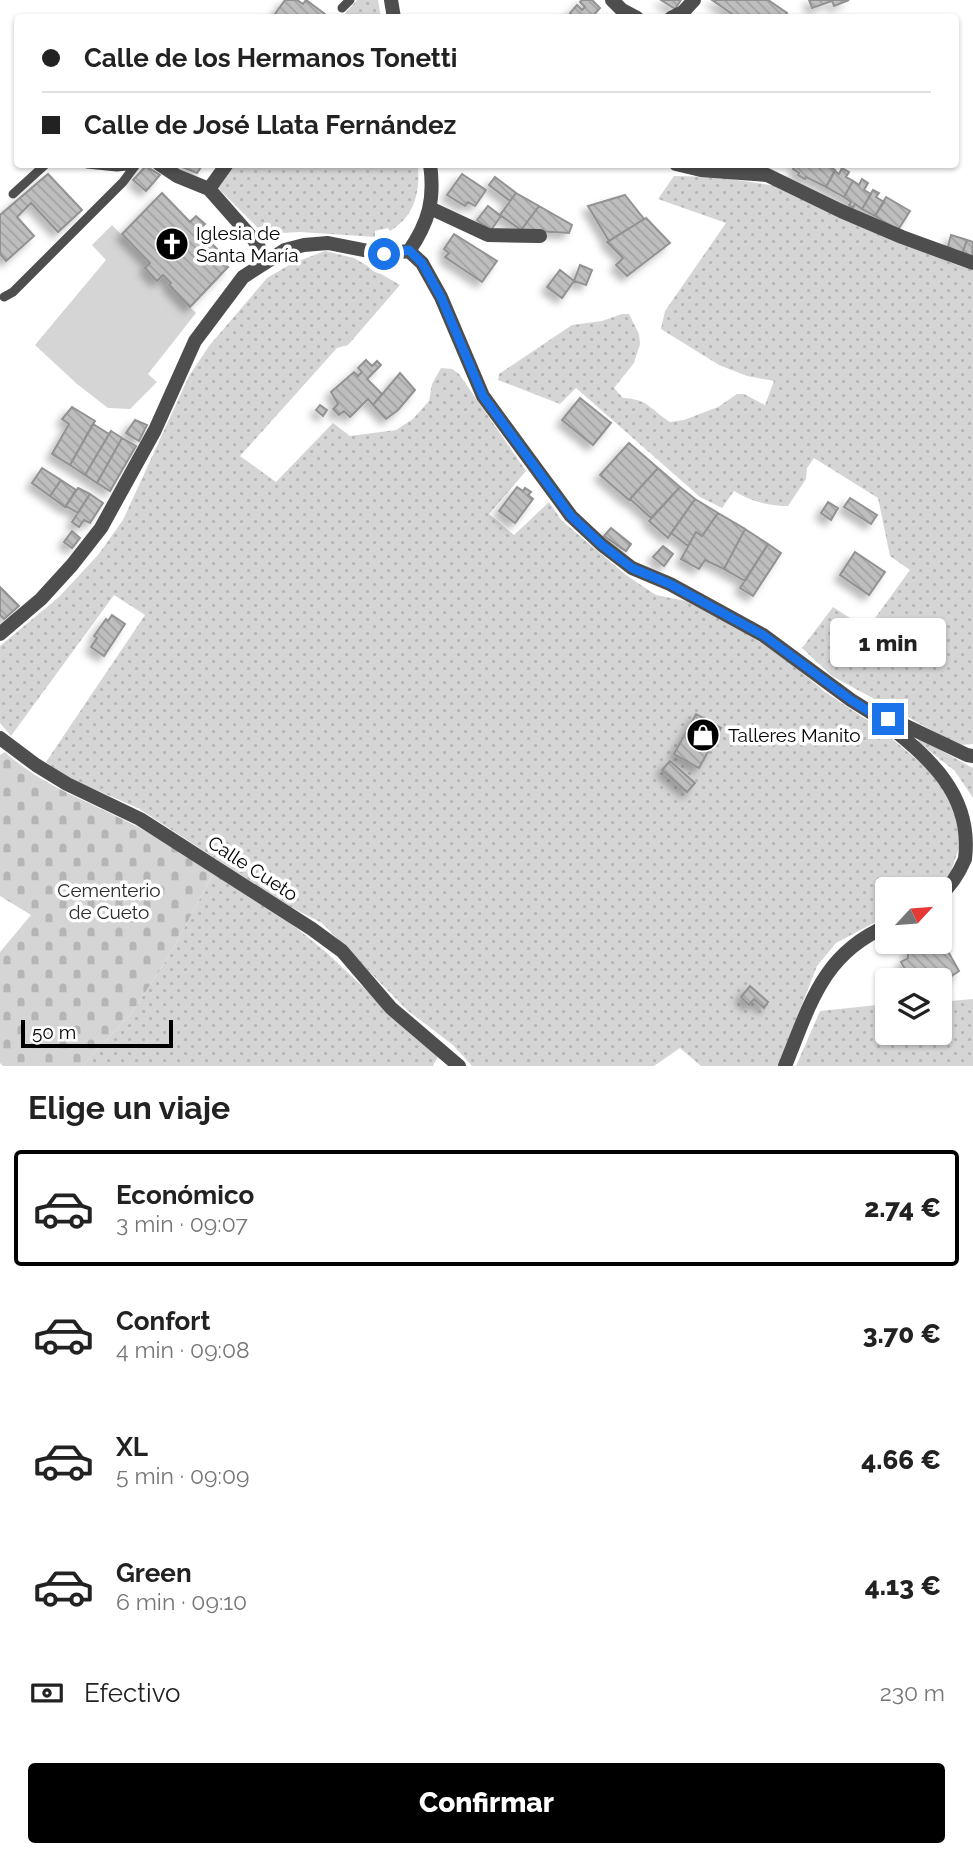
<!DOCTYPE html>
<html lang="es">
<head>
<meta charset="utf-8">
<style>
  :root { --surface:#fff; --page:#f2f2f2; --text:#222; --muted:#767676; --line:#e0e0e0; --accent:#000 }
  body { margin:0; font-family:Raleway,sans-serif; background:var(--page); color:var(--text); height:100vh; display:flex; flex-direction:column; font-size:26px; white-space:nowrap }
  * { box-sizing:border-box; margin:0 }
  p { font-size:23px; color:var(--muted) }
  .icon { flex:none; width:38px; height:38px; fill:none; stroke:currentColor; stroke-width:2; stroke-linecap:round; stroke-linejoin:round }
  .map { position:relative; height:1066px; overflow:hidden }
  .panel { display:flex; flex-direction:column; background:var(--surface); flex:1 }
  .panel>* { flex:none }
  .guide { position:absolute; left:14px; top:14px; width:945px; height:154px; border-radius:7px; box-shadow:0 2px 5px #0004; display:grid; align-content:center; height:154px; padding:0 28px; background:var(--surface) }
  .needle { width:46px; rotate:64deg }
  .controls { position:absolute; left:875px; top:877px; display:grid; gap:14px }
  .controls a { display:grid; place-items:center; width:77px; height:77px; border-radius:7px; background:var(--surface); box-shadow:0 2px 5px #0004; font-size:35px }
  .scale { position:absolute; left:21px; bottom:18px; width:152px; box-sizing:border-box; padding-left:7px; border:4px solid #000; border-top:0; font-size:19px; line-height:24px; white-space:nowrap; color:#000; -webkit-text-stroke:5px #fff; paint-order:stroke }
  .end { position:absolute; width:32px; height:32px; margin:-16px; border:9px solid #1a73e8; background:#fff; box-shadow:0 0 0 4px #fff }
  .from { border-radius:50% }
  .bubble { position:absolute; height:49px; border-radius:7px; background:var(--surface); box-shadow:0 2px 5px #0004; font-size:23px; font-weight:800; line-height:49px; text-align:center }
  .guide b { display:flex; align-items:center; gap:24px; height:66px; font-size:26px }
  .guide b+b { border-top:2px solid var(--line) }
  .guide i { width:18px; height:18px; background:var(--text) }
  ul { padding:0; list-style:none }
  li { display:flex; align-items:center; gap:21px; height:116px; margin:0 14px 10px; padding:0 14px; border:4px solid transparent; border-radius:7px }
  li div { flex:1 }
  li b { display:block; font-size:26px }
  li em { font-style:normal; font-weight:800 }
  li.current { border-color:var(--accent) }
  li>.icon { width:63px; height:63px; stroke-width:1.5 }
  h2 { padding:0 28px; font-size:32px; line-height:84px }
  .pay { display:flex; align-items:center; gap:18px; height:77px; padding:0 28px; font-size:26px }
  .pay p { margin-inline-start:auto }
  .primary-button { display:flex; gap:14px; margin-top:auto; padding:14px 28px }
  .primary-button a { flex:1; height:80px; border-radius:7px; background:var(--accent); color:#fff; font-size:28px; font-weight:800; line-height:80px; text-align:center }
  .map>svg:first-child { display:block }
  .grass { fill:url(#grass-dots) }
  .cemetery { fill:url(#cemetery-stones) }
  .garden { fill:#d5d5d5 }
  .building { fill:url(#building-back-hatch); stroke:#929292; stroke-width:2; filter:url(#shadow) }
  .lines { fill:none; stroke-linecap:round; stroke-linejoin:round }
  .lane { stroke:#4e4e4e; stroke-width:9 }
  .street { stroke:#4e4e4e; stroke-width:14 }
  .route { stroke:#1a73e8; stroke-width:9 }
  .labels { text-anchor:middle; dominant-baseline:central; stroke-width:7; stroke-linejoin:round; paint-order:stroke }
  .poi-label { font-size:19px; fill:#000; stroke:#fff; text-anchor:start }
  .street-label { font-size:19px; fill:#000; stroke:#fff }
  .park-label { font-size:19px; fill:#2c2c2c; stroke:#fff }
</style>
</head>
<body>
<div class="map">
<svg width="973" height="1066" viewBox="0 0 973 1066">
  <defs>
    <pattern id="grass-dots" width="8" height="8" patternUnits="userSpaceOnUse" patternTransform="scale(1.75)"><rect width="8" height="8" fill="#d5d5d5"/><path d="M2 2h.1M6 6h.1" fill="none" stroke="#b5b5b5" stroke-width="1.8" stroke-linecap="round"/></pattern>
    <pattern id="cemetery-stones" width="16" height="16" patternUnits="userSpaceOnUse" patternTransform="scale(1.75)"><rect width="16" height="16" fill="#d5d5d5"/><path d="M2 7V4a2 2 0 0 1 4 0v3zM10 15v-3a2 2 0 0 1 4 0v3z" fill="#b5b5b5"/></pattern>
    <pattern id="building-back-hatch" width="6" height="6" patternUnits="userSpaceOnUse" patternTransform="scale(1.75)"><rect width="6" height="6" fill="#bebebe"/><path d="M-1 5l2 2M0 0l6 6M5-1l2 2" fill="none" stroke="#a2a2a2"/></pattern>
    <filter id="shadow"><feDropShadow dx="-5.5" dy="5.5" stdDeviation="3.5" flood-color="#0004"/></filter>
  </defs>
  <rect width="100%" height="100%" fill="#fff"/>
  <!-- grass -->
  <path class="grass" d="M357 0H378L381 17H342Z
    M235 165H418C420 192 415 216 390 231L388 228 375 231V237L300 232 264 234 218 188Z
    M674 176 717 177 777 186 843 218 959 266 973 270V744L959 745 832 676 802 648 833 607 867 629 910 570 890 556 878 498 814 458 807 468 806 479 788 506C768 506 750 501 734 491L722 508 700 497 576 388 560 404 498 380 499 374 572 325 602 321 622 314H629L639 334 640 344 634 363 614 388 623 398C648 399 650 409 670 422L684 420 718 407 737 394H744L765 405 774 381 747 376 719 365 661 329 665 311 726 223 658 199Z
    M325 251 354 258 400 285 348 345 337 348 240 456 276 482 333 423 350 436 396 430 413 419 429 401 432 384 441 368 452 369 459 374 526 471 489 514 514 535 549 502 562 521 626 575 656 595 686 601 745 632 786 659 825 692 879 728 952 789 961 841 951 872 937 889H887V916L836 943 817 966 778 1066H701L680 1048 654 1066H472L453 1045 407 1010 322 923 285 904 138 808 66 777 46 762 145 615 114 595 11 736 0 723V646L59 597 98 555 123 520 189 376 209 346 267 278 291 264Z
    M920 739 973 768V798L955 771 917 741Z
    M215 870 279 914 326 952 382 1005 439 1054 433 1066H82L131 1014 171 953Z
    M973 999V1066H796L820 1011 887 1004V1032H940V1002Z"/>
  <!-- cemetery -->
  <path class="cemetery" d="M5 752C41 785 83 799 126 821 156 836 185 854 215 870L171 953 131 1014 82 1066H3L0 1063V952L31 915 0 896V755Z"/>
  <!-- garden -->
  <path class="garden" d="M112 225 150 263 145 269 157 281 163 275 171 283 169 286 196 313 148 374 157 382 130 409 108 408 77 384 35 345 106 260 92 245Z"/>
  <!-- building -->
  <path class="building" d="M285 0H297L303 4 306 0 325 14 324 17 272 18Z
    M582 0H592L600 8 591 18H574L570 13 577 5 582 10 585 7 580 2Z
    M661 0H681L675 9Z
    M712 0H768L787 13 784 16 786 18H738Z
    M809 0H849L834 6 832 1 812 8Z
    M175 164H203L197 173Z
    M796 164H826L835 170 826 187 806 177 805 179 798 175 799 173 793 169Z
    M146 166 160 175 146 191 133 180Z
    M842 168 849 172 846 177 853 181 844 197 826 187 835 171 839 174Z
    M48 174 82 210 58 232 31 203 17 217 34 236 6 261 0 254V215Z
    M462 174 486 190 475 206 468 202 465 206 447 195Z
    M495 177 516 193 510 201 489 185Z
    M862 179 868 183 864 190 871 194 862 209 855 204 853 208 849 205 851 202 844 197 853 181 859 185Z
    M873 190 879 193 876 197 884 202 875 216 862 209Z
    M162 193 190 222 196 216 205 224 198 230 222 254 218 257 228 267 190 307 169 285 171 283 163 275 157 281 145 268 150 263 122 234Z
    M516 193 539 206 521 230 500 215Z
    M625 195 644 219 609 241 588 206Z
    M886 197 910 211 898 230 875 216Z
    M488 206 501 216 491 230 477 220Z
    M539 206 572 225 569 233 521 230Z
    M646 218 670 243 627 276 616 265 623 258 607 242Z
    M454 234 497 261 482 282 445 257 449 253 444 249Z
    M951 235 967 240 962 254 947 250Z
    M967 240 973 242 972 258 962 254Z
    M580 265 592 270 586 285 574 281Z
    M560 270 574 281 562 298 547 287Z
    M366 360 372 366 377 361 381 365 367 379 382 394 373 405 368 399 350 417 344 411 339 415 333 409 338 404 331 392 354 372 358 376 362 372 358 368Z
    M400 373 415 390 398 410 386 419 373 405Z
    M580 398 611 423 593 445 562 420Z
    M320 405 327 410 323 416 316 410Z
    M72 407 95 421 70 465 52 454 69 424 62 419Z
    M135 420 147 425 139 441 126 433Z
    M93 424 109 434 85 475 70 465Z
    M111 431 122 438 97 483 85 475Z
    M122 438 136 446 110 491 97 483Z
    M629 443 658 468 629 500 600 475Z
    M42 468 61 480 50 496 32 483Z
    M658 468 680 487 651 518 630 499Z
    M61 480 76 490 65 507 50 496Z
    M517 487 523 491 525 488 531 492 528 495 533 499 515 523 499 511Z
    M680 487 695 499 668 538 649 521Z
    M78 488 90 494 78 513 66 506Z
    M90 494 103 503 90 523 84 520 79 527 72 522Z
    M850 498 877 515 871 524 844 507Z
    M695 499 718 513 702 536 696 532 688 546 671 533Z
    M828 502 838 508 831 520 821 513Z
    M718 513 745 529 724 569 705 560 699 569 681 559 696 532 702 536Z
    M611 528 631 544 626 551 604 536Z
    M745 529 768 544 745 581 724 569Z
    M72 531 80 538 72 548 64 542Z
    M768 544 781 553 753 596 740 588Z
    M663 546 673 554 664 566 653 557Z
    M855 552 885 572 869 595 840 575Z
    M0 587 19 606 4 619 0 615Z
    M112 615 125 624 104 656 91 647 97 638 94 636 106 619 108 621Z
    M696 714 721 728 699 768 674 754Z
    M670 761 695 783 687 792 662 770Z
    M927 942H939L946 948 959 971 940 984V980H911L901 962 908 958V950L913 947 915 950Z
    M750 986 768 1002 764 1008 754 999 749 1005 741 997Z"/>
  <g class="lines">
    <!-- lane -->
    <path class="lane" d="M342 8 350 0
      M87 164 117 167 136 165
      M13 194 46 164
      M4 297 13 292 123 182 135 166"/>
    <!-- street -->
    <path class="street" d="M391 0 394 18
      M612 0 622 10 637 18
      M671 18 683 12 694 0
      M159 164 177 176 209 189
      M227 164 209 189 254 240 267 260
      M676 164 701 170 767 175 841 211 902 237 973 263
      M430 208 488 235 540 236
      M409 251 422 263 441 297 483 396 571 516 602 545 632 568 670 584 763 635 851 700 875 715 902 724 967 755 973 756
      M0 634 41 599 72 565 101 528 155 430 195 341 243 277 285 250 304 245 328 243 384 254 409 251C429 222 435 199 430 164
      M884 722C928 757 973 794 965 859 959 873 951 886 940 895
      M0 738 36 765 67 784 140 819 312 929 342 951 391 1008 459 1066
      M785 1066C810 1005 822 954 887 926"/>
  </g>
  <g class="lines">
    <!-- route -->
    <path class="route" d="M384 254 409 250 422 263 441 297 483 396 571 516 602 545 632 568 670 584 763 635 851 700 875 715 888 719"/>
  </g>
  <!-- icons -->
  <defs>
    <symbol id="church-disc" viewBox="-11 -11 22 22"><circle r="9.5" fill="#000" stroke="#fff"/><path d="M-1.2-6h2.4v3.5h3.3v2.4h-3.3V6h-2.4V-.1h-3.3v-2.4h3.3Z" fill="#fff"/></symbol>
    <symbol id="shop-disc" viewBox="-11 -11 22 22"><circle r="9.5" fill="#000" stroke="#fff"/><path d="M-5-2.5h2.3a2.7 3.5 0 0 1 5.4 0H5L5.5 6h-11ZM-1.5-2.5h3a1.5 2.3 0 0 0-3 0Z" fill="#fff"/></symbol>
  </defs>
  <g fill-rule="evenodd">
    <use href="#church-disc" x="153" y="225" width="38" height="38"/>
    <use href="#shop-disc" x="684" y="716" width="38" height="38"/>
  </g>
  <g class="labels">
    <!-- poi labels -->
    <g class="poi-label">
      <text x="196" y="233">Iglesia de<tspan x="196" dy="22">Santa María</tspan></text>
      <text x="728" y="735">Talleres Manito</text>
    </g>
    <!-- street labels -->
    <g class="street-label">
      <text transform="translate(253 868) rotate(33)">Calle Cueto</text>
    </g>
    <!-- park labels -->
    <g class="park-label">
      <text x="109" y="890">Cementerio<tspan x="109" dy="22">de Cueto</tspan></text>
    </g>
  </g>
</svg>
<div class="controls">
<a><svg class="needle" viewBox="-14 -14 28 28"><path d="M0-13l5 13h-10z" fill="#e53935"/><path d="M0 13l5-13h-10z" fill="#767676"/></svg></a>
<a><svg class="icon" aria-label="layers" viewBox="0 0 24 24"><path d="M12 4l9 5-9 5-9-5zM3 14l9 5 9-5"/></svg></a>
</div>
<div class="scale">50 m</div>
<i class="end from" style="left:384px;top:254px"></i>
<i class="end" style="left:888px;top:719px"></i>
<div class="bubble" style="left:830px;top:618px;width:116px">1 min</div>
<div class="guide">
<b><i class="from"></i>Calle de los Hermanos Tonetti</b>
<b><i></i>Calle de José Llata Fernández</b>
</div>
</div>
<section class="panel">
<h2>Elige un viaje</h2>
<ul>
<li class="current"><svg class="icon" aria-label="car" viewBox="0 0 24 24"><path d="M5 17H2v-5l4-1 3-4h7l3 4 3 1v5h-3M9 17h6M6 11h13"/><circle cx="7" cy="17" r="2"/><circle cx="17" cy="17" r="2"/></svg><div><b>Económico</b><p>3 min · 09:07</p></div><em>2.74 €</em></li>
<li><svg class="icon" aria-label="car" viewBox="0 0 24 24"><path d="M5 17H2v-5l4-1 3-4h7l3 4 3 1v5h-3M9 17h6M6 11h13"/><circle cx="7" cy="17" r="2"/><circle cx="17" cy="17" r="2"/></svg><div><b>Confort</b><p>4 min · 09:08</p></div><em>3.70 €</em></li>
<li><svg class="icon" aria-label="car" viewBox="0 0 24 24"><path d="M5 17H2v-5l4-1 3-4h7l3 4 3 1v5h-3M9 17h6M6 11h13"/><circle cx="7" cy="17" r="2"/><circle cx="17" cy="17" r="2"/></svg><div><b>XL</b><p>5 min · 09:09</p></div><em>4.66 €</em></li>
<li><svg class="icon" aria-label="car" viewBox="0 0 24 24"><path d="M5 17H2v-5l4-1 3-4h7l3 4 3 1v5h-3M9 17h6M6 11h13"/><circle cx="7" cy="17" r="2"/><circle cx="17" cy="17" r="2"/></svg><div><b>Green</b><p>6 min · 09:10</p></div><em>4.13 €</em></li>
</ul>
<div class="pay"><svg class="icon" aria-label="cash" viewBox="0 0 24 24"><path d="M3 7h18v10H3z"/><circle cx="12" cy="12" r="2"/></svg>Efectivo<p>230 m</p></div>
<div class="primary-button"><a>Confirmar</a></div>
</section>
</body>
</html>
